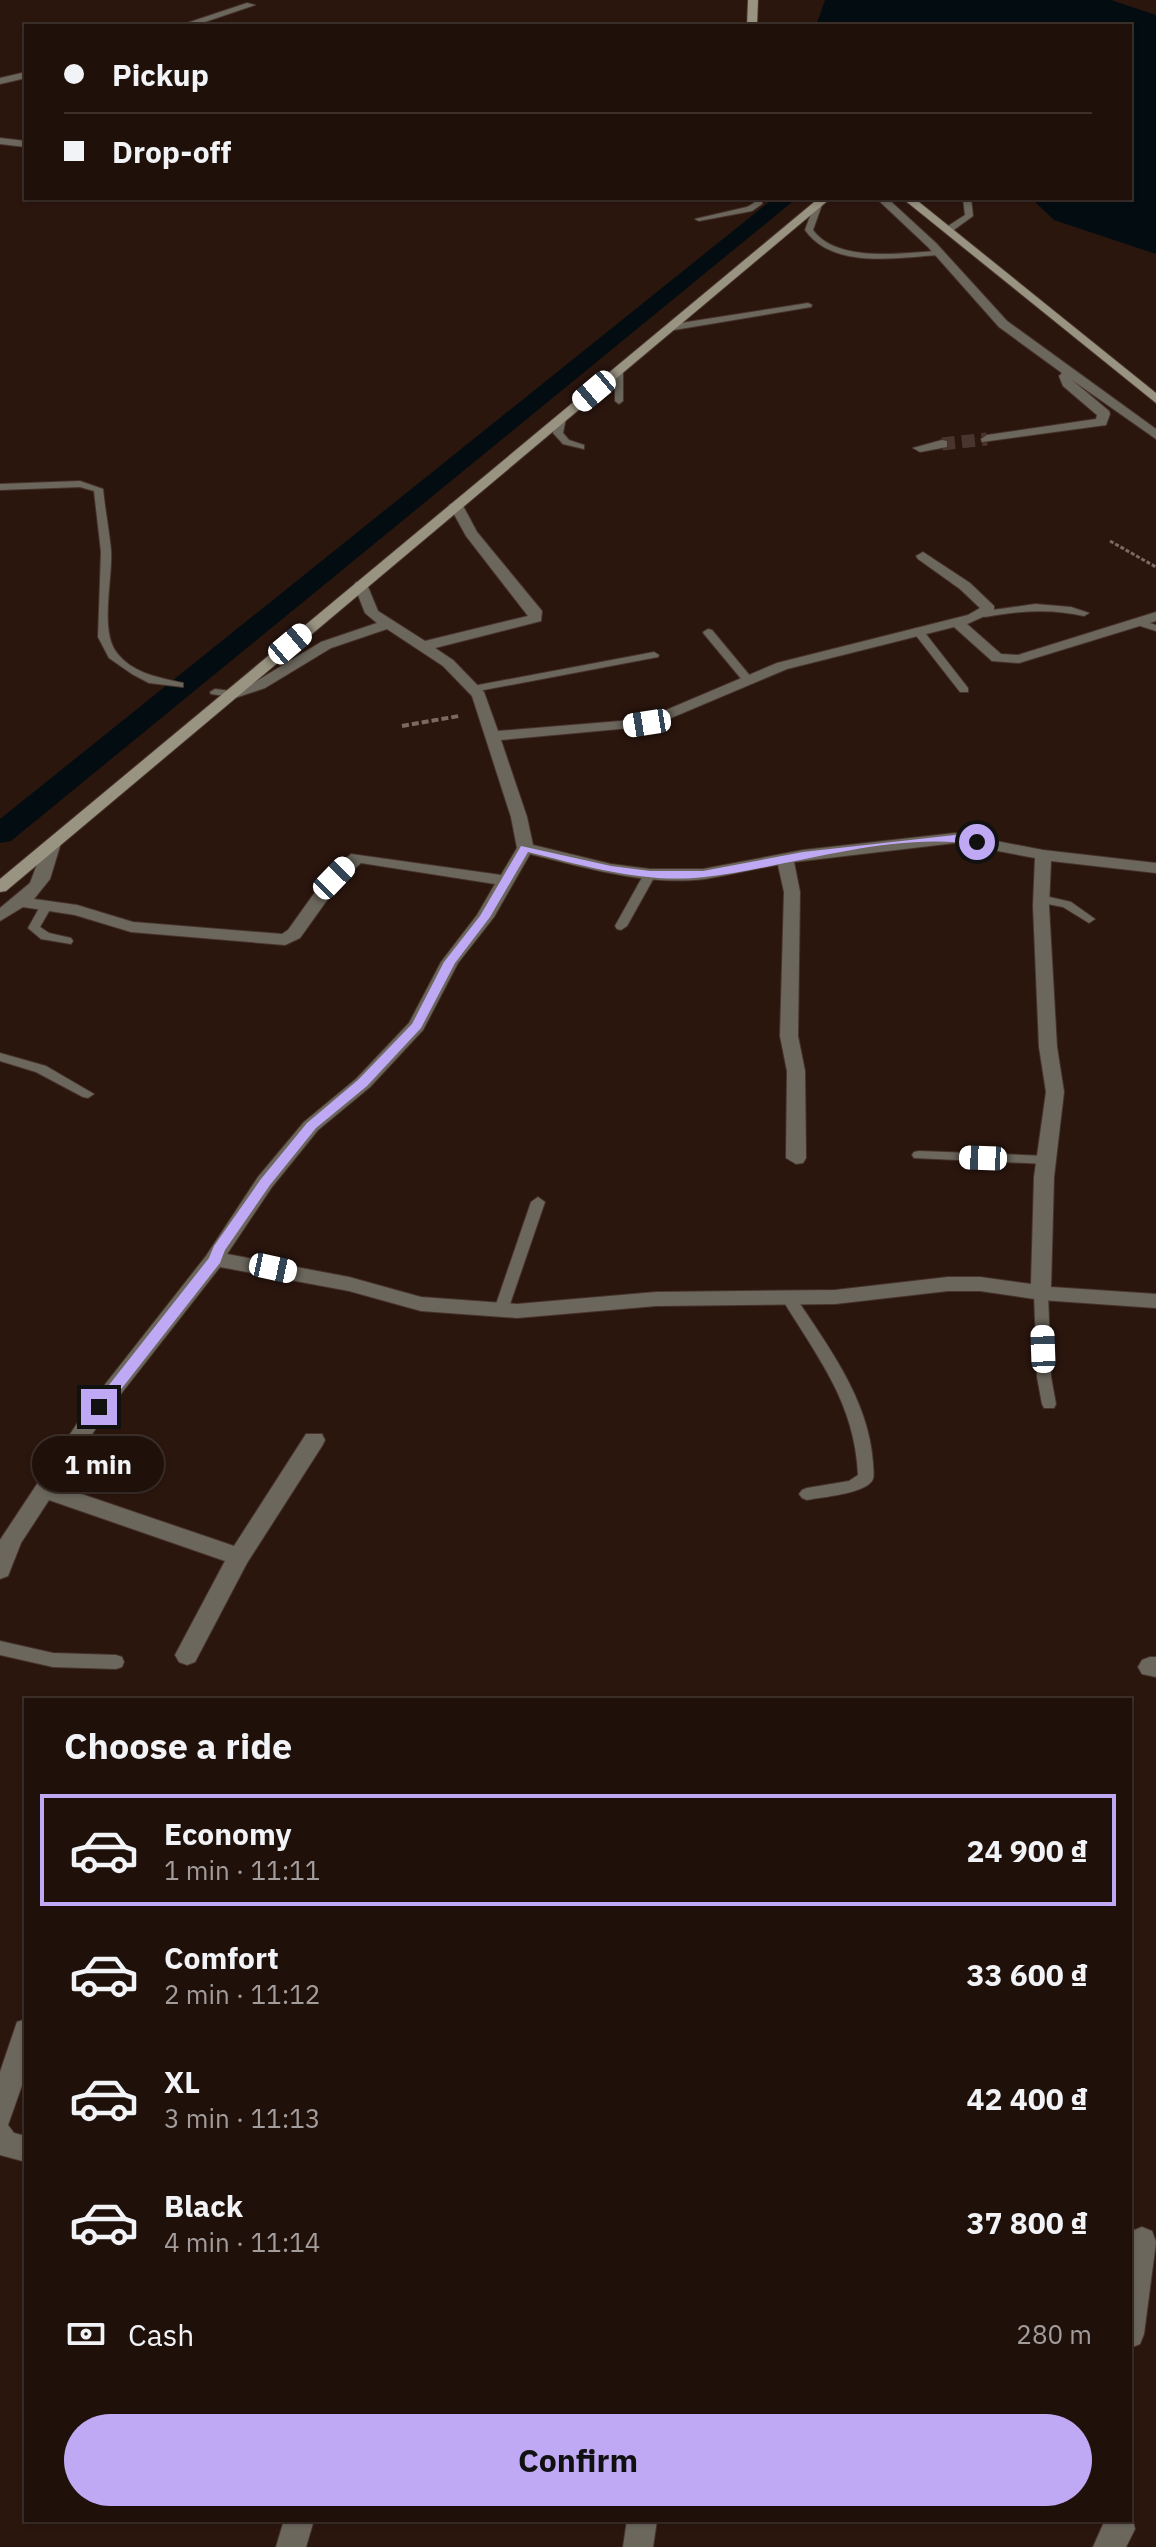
<!DOCTYPE html>
<html lang="en">
<head>
<meta charset="utf-8">
<style>
  :root { --surface:#20100a; --page:#2d1e18; --text:#f1f3f6; --muted:#a29d9c; --line:#3d302b; --accent:#bfa9f4 }
  body { margin:0; font-family:"IBM Plex Sans",sans-serif; background:var(--page); color:var(--text); height:100vh; display:flex; flex-direction:column; font-size:30px; white-space:nowrap }
  * { box-sizing:border-box; margin:0 }
  p { font-size:26px; color:var(--muted) }
  .icon { flex:none; width:44px; height:44px; fill:none; stroke:currentColor; stroke-width:2; stroke-linecap:round; stroke-linejoin:round }
  .map { position:relative; flex:1; overflow:hidden }
  .side { position:absolute; left:24px; top:1698px; width:1108px; height:824px; display:flex; flex-direction:column; background:var(--surface); border-radius:0px; box-shadow:0 2px 6px #0004,0 0 0 2px var(--line) }
  .side>* { flex:none }
  .guide { position:absolute; left:24px; top:24px; width:1108px; height:176px; border-radius:0px; box-shadow:0 2px 6px #0004,0 0 0 2px var(--line); display:grid; align-content:center; height:176px; padding:0 40px; background:var(--surface) }
  .end { position:absolute; width:36px; height:36px; margin:-18px; border:10px solid #bfa9f4; background:#111; box-shadow:0 0 0 4px #111 }
  .from { border-radius:50% }
  .bubble { position:absolute; height:56px; border-radius:28px; background:var(--surface); box-shadow:0 2px 6px #0004,0 0 0 2px var(--line); font-size:26px; font-weight:800; line-height:56px; text-align:center }
  .car { position:absolute; width:24px; height:48px; margin:-24px -12px; border-radius:10px; box-shadow:0 0 6px 2px #0007; background:linear-gradient(#fff 24%,#345 0 40%,#fff 0 76%,#345 0 86%,#fff 0) }
  .guide b { display:flex; align-items:center; gap:28px; height:76px; font-size:30px }
  .guide b+b { border-top:2px solid var(--line) }
  .guide i { width:20px; height:20px; background:var(--text) }
  ul { padding:0; list-style:none }
  li { display:flex; align-items:center; gap:24px; height:112px; margin:0 16px 12px; padding:0 24px; border:4px solid transparent; border-radius:0px }
  li div { flex:1 }
  li b { display:block; font-size:30px }
  li em { font-style:normal; font-weight:800 }
  li.selected { border-color:var(--accent) }
  li>.icon { width:72px; height:72px; stroke-width:1.5 }
  h2 { padding:0 40px; font-size:36px; line-height:96px }
  .pay { display:flex; align-items:center; gap:20px; height:88px; padding:0 40px; font-size:30px }
  .pay p { margin-inline-start:auto }
  .cta { display:flex; gap:16px; margin-top:auto; padding:16px 40px }
  .cta a { flex:1; height:92px; border-radius:48px; background:var(--accent); color:#111; font-size:32px; font-weight:800; line-height:92px; text-align:center }
  .map>svg:first-child { display:block }
  .water { fill:#030d11 }
  .lines { fill:none; stroke-linecap:round; stroke-linejoin:round }
  .canal { fill:#030d11; fill-rule:evenodd }
  .street-tunnel { stroke:#49352e; stroke-width:13; stroke-dasharray:13 7; stroke-linecap:butt }
  .lane-casing { stroke:#47332c; stroke-width:2 }
  .street-casing { stroke:#47332c; stroke-width:2 }
  .secondary-casing { stroke:#47332c; stroke-width:2 }
  .path-far1 { stroke:#7c6962; stroke-width:3; stroke-dasharray:4 2; stroke-linecap:butt }
  .path { stroke:#7c6962; stroke-width:4; stroke-dasharray:7 3; stroke-linecap:butt }
  .lane { fill:#6b675d; fill-rule:evenodd }
  .street { fill:#6b675d; fill-rule:evenodd }
  .secondary { fill:#999382; fill-rule:evenodd }
  .route { fill:#bfa9f4 }
</style>
</head>
<body>
<div class="map">
<svg width="1156" height="2547" viewBox="0 0 1156 2547">
  <rect width="100%" height="100%" fill="#2b160e"/>
  <!-- water -->
  <path class="water" d="M825 0H1111L1156 15V254L1054 220 1031 198H1130V26H816Z"/>
  <g class="lines">
    <!-- canal -->
    <path class="canal" d="M774 198H797L11 841 0 843V819Z"/>
    <!-- street-tunnel -->
    <path class="street-tunnel" d="M942 444 987 439"/>
    <defs>
      <path id="lane" d="M755 198H763L762 204 752 211 699 221 695 219 747 207 754 203Z
        M963 198H971L973 216 951 232H945V228L965 215Z
        M816 200 823 202 813 230C837 263 902 253 938 251L942 253 938 255C896 258 832 269 805 230Z
        M808 303 812 305 811 307 668 331 664 328 668 325Z
        M619 367 623 370V401L619 404 615 401V370Z
        M562 415 566 418 563 433 569 440 584 445V449L563 444 553 433 558 418Z
        M80 481 103 489C105 509 109 530 111 550 113 578 99 631 117 653 132 673 160 678 183 683V687L149 683 132 674 109 658 98 637 101 552 94 491 80 487 0 490V484Z
        M1035 604 1071 607 1089 613 1084 616C1050 608 1019 611 985 617L980 614 985 611Z
        M1141 620 1156 625V631L1137 625V621Z
        M918 628 922 629 968 688V692H960L914 633V629Z
        M708 629 712 630 751 677V681H743L704 634 703 632Z
        M654 652 659 655 658 657 473 692 468 689 473 686Z
        M215 689 232 691 237 694 232 697 211 694 210 692Z
        M650 871 656 874 627 926 621 930 617 929 615 926 644 874Z
        M1041 895 1071 902 1095 919 1089 923 1063 907 1037 902V896Z
        M46 902 52 906 40 927 49 933 71 938 73 941 71 944 41 939 28 928 42 903Z
        M0 1053 46 1066 94 1094 88 1098 83 1097 36 1072 0 1061Z
        M919 1151 1047 1156 1054 1160 1047 1164 914 1158 912 1155 914 1152Z
        M538 1197 545 1202 508 1310 501 1315 496 1314 494 1310 531 1202Z
        M1041 1288 1048 1293 1051 1377 1056 1404 1054 1408H1044L1042 1404 1037 1377 1034 1293Z
        M789 1294 794 1295C828 1346 869 1400 873 1463 873 1468 875 1477 872 1481 863 1494 822 1497 807 1500L802 1498 799 1494 802 1490 807 1488 849 1481 858 1475C855 1403 818 1358 782 1299Z
        M0 1641 53 1653 116 1655 122 1657 124 1662 122 1667 116 1669 53 1667 0 1655Z"/>
      <path id="street" d="M247 3 255 5 193 26H178Z
        M26 72V78L0 84V78Z
        M0 138 26 141V147L0 144Z
        M876 198H887L936 243 1007 321 1156 429V439L1072 380 1109 411 1110 414 1106 425 982 442 981 439 987 435 1096 419 1097 415 1063 386 1059 376 1062 373 999 327 928 247Z
        M942 440 947 441V447L920 452 913 448Z
        M456 501 461 502 477 532 542 611 541 621 435 648 453 660 484 692 498 731 645 719 777 663 968 615 980 608 960 589 918 559 916 556 923 552 970 583 994 606V612L967 624 1001 654 1018 655 1156 612V621L1019 663 992 661 954 627 787 669 652 726 501 740 527 817 533 845 611 864 650 869H703L803 850 955 833 1043 850 1156 863V873L1051 861 1049 906 1057 1047 1064 1092 1054 1177 1051 1287 1156 1294V1308L1041 1300 980 1291H948L835 1304 656 1306 517 1318 421 1311 349 1291 220 1267 106 1413 58 1486 234 1546 306 1434H322L325 1440 322 1446 247 1563 195 1662 187 1665 179 1662 175 1655 225 1561 49 1500 21 1543 8 1576 0 1579V1540L92 1401 206 1256 258 1177 304 1122 356 1079 409 1023 441 962 477 915 495 884 361 863 340 882 300 938 285 945 131 932 75 915 23 907 0 921V908L30 883 45 843 53 838 61 843 50 879 34 899 77 905 133 922 282 934 288 930 328 874 351 854 501 875 517 848 511 817 472 696 443 666 387 629 331 648 265 688 232 699 224 694 255 682 321 642 377 623 365 613 354 585 356 582H366L378 611 425 641 528 616 466 536 449 505ZM955 843 1035 858 1033 906 1039 1047 1046 1092 1034 1177 1031 1284 980 1277H948L835 1290 656 1292 517 1304 421 1297 349 1277 227 1254 272 1187 318 1130 370 1087 423 1030 458 963 494 917 530 854C587 868 646 886 705 879 730 875 754 869 778 865L784 892 780 1036 787 1071 786 1158 796 1164 803 1163 806 1158 805 1071 798 1036 800 892 794 862Z
        M1150 1657H1156V1677L1142 1674 1138 1667 1142 1660Z
        M26 2019V2074L8 2125 14 2133 26 2136V2162L0 2155V2072L17 2022Z
        M1142 2227 1152 2231 1156 2242 1144 2334 1140 2344 1130 2348V2236L1132 2231Z
        M1130 2509 1135 2529 1126 2547H1093L1105 2520H1130Z
        M284 2520H314L306 2547H276Z
        M627 2520H657L653 2547H623Z"/>
      <path id="secondary" d="M748 0H758L757 26H747Z
        M819 198H831L6 891 0 892V879Z
        M902 198H914L1156 393V403Z"/>
    </defs>
    <!-- lane casing -->
    <use href="#lane" class="lane-casing"/>
    <!-- street casing -->
    <use href="#street" class="street-casing"/>
    <!-- secondary casing -->
    <use href="#secondary" class="secondary-casing"/>
    <!-- path-far1 -->
    <path class="path-far1" d="M1110 541 1156 567"/>
    <!-- path -->
    <path class="path" d="M402 726 459 716"/>
    <!-- lane -->
    <use href="#lane" class="lane"/>
    <!-- street -->
    <use href="#street" class="street"/>
    <!-- secondary -->
    <use href="#secondary" class="secondary"/>
  </g>
  <!-- route -->
  <path class="route" d="M955 835 983 842 977 845C894 830 787 868 704 877 645 884 585 866 528 852L490 917 455 963 421 1028 367 1086 316 1128 270 1185 225 1250 220 1263 104 1411H94V1404L209 1258 214 1246 261 1179 307 1123 358 1080 412 1024 444 962 480 916 521 846 611 866 650 871H703L803 852Z"/>
</svg>
<i class="end from" style="left:977px;top:842px"></i>
<i class="end" style="left:99px;top:1407px"></i>
<div class="bubble" style="left:32px;top:1436px;width:132px">1 min</div>
<i class="car" style="left:594px;top:391px;rotate:230deg"></i>
<i class="car" style="left:290px;top:644px;rotate:50deg"></i>
<i class="car" style="left:647px;top:723px;rotate:261deg"></i>
<i class="car" style="left:334px;top:878px;rotate:44deg"></i>
<i class="car" style="left:983px;top:1158px;rotate:272deg"></i>
<i class="car" style="left:273px;top:1268px;rotate:102deg"></i>
<i class="car" style="left:1043px;top:1349px;rotate:358deg"></i>
<div class="guide">
<b><i class="from"></i>Pickup</b>
<b><i></i>Drop-off</b>
</div>
<section class="side">
<h2>Choose a ride</h2>
<ul>
<li class="selected"><svg class="icon" aria-label="car" viewBox="0 0 24 24"><path d="M5 17H2v-5l4-1 3-4h7l3 4 3 1v5h-3M9 17h6M6 11h13"/><circle cx="7" cy="17" r="2"/><circle cx="17" cy="17" r="2"/></svg><div><b>Economy</b><p>1 min · 11:11</p></div><em>24 900 ₫</em></li>
<li><svg class="icon" aria-label="car" viewBox="0 0 24 24"><path d="M5 17H2v-5l4-1 3-4h7l3 4 3 1v5h-3M9 17h6M6 11h13"/><circle cx="7" cy="17" r="2"/><circle cx="17" cy="17" r="2"/></svg><div><b>Comfort</b><p>2 min · 11:12</p></div><em>33 600 ₫</em></li>
<li><svg class="icon" aria-label="car" viewBox="0 0 24 24"><path d="M5 17H2v-5l4-1 3-4h7l3 4 3 1v5h-3M9 17h6M6 11h13"/><circle cx="7" cy="17" r="2"/><circle cx="17" cy="17" r="2"/></svg><div><b>XL</b><p>3 min · 11:13</p></div><em>42 400 ₫</em></li>
<li><svg class="icon" aria-label="car" viewBox="0 0 24 24"><path d="M5 17H2v-5l4-1 3-4h7l3 4 3 1v5h-3M9 17h6M6 11h13"/><circle cx="7" cy="17" r="2"/><circle cx="17" cy="17" r="2"/></svg><div><b>Black</b><p>4 min · 11:14</p></div><em>37 800 ₫</em></li>
</ul>
<div class="pay"><svg class="icon" aria-label="cash" viewBox="0 0 24 24"><path d="M3 7h18v10H3z"/><circle cx="12" cy="12" r="2"/></svg>Cash<p>280 m</p></div>
<div class="cta"><a>Confirm</a></div>
</section>
</div>
</body>
</html>
